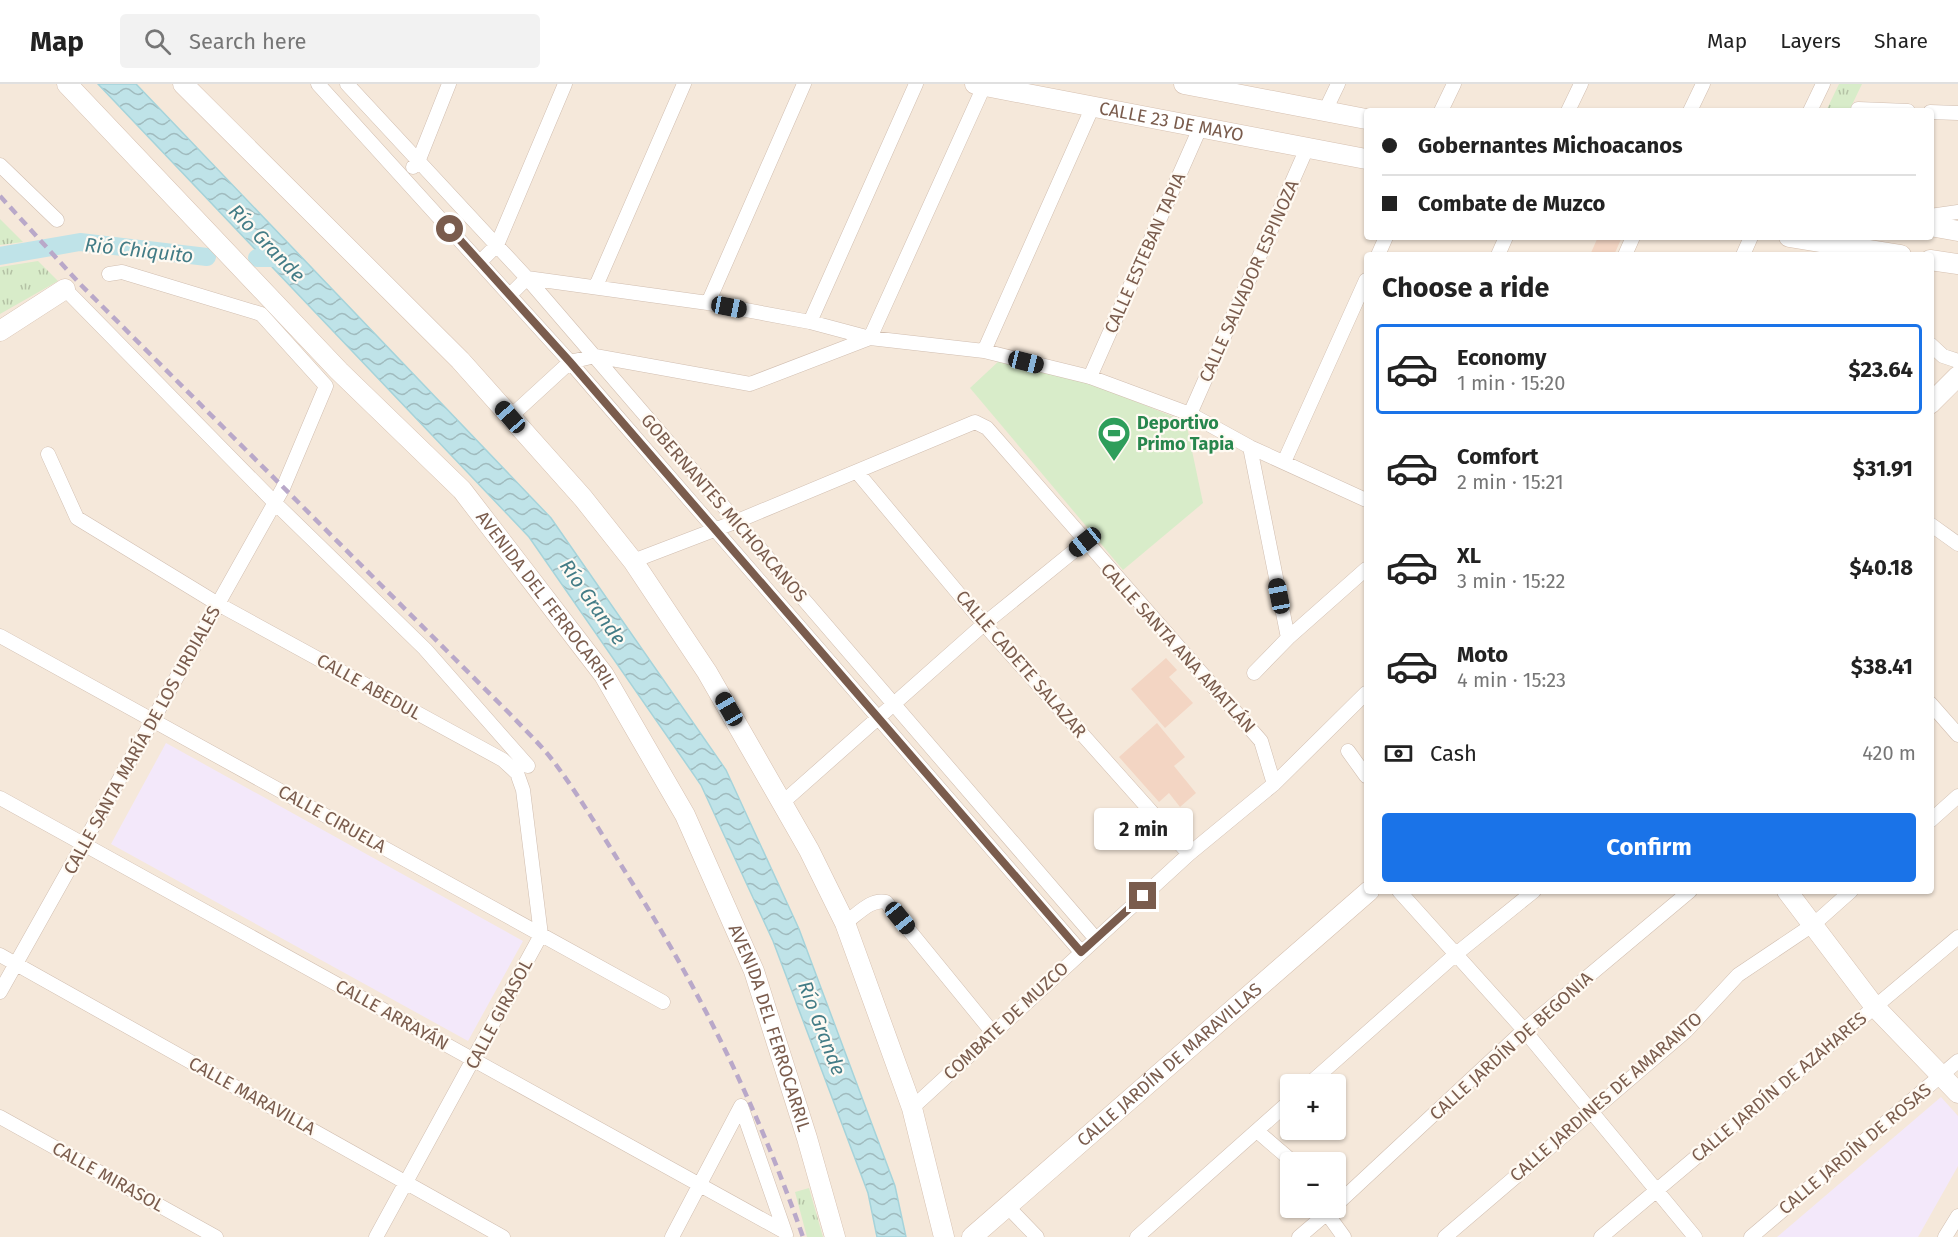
<!DOCTYPE html>
<html lang="en">
<head>
<meta charset="utf-8">
<style>
  :root { --surface:#fff; --page:#f2f2f2; --text:#222; --muted:#767676; --line:#e0e0e0; --accent:#1a73e8 }
  body { margin:0; font-family:"Fira Sans",sans-serif; background:var(--page); color:var(--text); height:100vh; display:flex; flex-direction:column; font-size:22px; white-space:nowrap }
  * { box-sizing:border-box; margin:0 }
  p { font-size:20px; color:var(--muted) }
  .icon { flex:none; width:33px; height:33px; fill:none; stroke:currentColor; stroke-width:2; stroke-linecap:round; stroke-linejoin:round }
  .map { position:relative; flex:1; overflow:hidden }
  .details { position:absolute; left:1364px; top:168px; width:570px; height:642px; display:flex; flex-direction:column; background:var(--surface); border-radius:6px; box-shadow:0 2px 4px #0004 }
  .details>* { flex:none }
  .top-card { position:absolute; left:1364px; top:24px; width:570px; height:132px; border-radius:6px; box-shadow:0 2px 4px #0004; display:grid; align-content:center; height:132px; padding:0 18px; background:var(--surface) }
  .tools { position:absolute; left:1280px; top:990px; display:grid; gap:12px }
  .tools a { display:grid; place-items:center; width:66px; height:66px; border-radius:6px; background:var(--surface); box-shadow:0 2px 4px #0004; font-size:30px }
  .end { position:absolute; width:27px; height:27px; margin:-14px; border:8px solid #7a5c4d; background:#fff; box-shadow:0 0 0 3px #fff }
  .from { border-radius:50% }
  .bubble { position:absolute; height:42px; border-radius:6px; background:var(--surface); box-shadow:0 2px 4px #0004; font-size:20px; font-weight:700; line-height:42px; text-align:center }
  .car { position:absolute; width:18px; height:36px; margin:-18px -9px; border-radius:8px; box-shadow:0 0 4px 2px #0007; background:linear-gradient(#222 24%,#8ab4d8 0 40%,#222 0 76%,#8ab4d8 0 86%,#222 0) }
  .top-card b { display:flex; align-items:center; gap:21px; height:57px; font-size:22px }
  .top-card b+b { border-top:2px solid var(--line) }
  .top-card i { width:15px; height:15px; background:var(--text) }
  ul { padding:0; list-style:none }
  li { display:flex; align-items:center; gap:18px; height:90px; margin:0 12px 9px; padding:0 6px; border:3px solid transparent; border-radius:6px }
  li div { flex:1 }
  li b { display:block; font-size:22px }
  li em { font-style:normal; font-weight:700 }
  li.current { border-color:var(--accent) }
  li>.icon { width:54px; height:54px; stroke-width:1.5 }
  h2 { padding:0 18px; font-size:27px; line-height:72px }
  .pay { display:flex; align-items:center; gap:15px; height:66px; padding:0 18px; font-size:22px }
  .pay p { margin-inline-start:auto }
  .action { display:flex; gap:12px; margin-top:auto; padding:12px 18px }
  .action a { flex:1; height:69px; border-radius:6px; background:var(--accent); color:#fff; font-size:24px; font-weight:700; line-height:69px; text-align:center }
  header { display:flex; align-items:center; gap:36px; box-sizing:border-box; height:84px; padding:0 30px; background:var(--surface); border-bottom:2px solid var(--line) }
  header strong { font-size:28px }
  nav { display:flex; gap:33px; margin-inline-start:auto; font-size:21px }
  .search { width:420px; height:54px; background:var(--page); display:flex; align-items:center; gap:15px; box-sizing:border-box; padding:0 21px; border-radius:6px; color:var(--muted); font-size:22px }
  .map>svg:first-child { display:block }
  .residential { fill:#f5e8da; fill-rule:evenodd }
  .education { fill:#f3e8fa }
  .grass { fill:url(#grass-tufts) }
  .pitch { fill:#d8ecc9 }
  .water { fill:url(#water-waves); stroke:#a5d3da; stroke-width:1.5 }
  .lines { fill:none; stroke-linecap:round; stroke-linejoin:round }
  .canal { stroke:#bfe3e8; stroke-width:18 }
  .building { fill:#f3d5c3 }
  .street-casing { stroke:#d1beb0; stroke-width:15 }
  .secondary-casing { stroke:#d6c0b0; stroke-width:21 }
  .street { stroke:#fff; stroke-width:14 }
  .secondary { stroke:#fff; stroke-width:20 }
  .rail { stroke:#b9a8c9; stroke-width:4.5; stroke-dasharray:9 6; stroke-linecap:butt }
  .route { stroke:#7a5c4d; stroke-width:8 }
  .labels { text-anchor:middle; dominant-baseline:central; stroke-width:4.5; stroke-linejoin:round; paint-order:stroke }
  .street-label { font-size:18px; fill:#7a5c4d; stroke:#fffaf3 }
  .leisure-label { font-size:18px; font-weight:bold; fill:#27864d; stroke:#fffaf3; text-anchor:start }
  .water-label { font-size:20px; font-style:italic; fill:#437c86; stroke:#fffaf3 }
</style>
</head>
<body>
<header>
<strong>Map</strong>
<div class="search"><svg class="icon" aria-label="search" viewBox="0 0 24 24"><circle cx="10" cy="10" r="6"/><path d="M15 15l6 6"/></svg>Search here</div>
<nav><a>Map</a><a>Layers</a><a>Share</a></nav>
</header>
<div class="map">
<svg width="1958" height="1153" viewBox="0 0 1958 1153">
  <defs>
    <pattern id="grass-tufts" width="24" height="20" patternUnits="userSpaceOnUse" patternTransform="scale(1.5)"><rect width="24" height="20" fill="#d8ecc9"/><path d="M3 7l-1-3M5 7V3M7 7l1-3M15 17l-1-3M17 17v-4M19 17l1-3" fill="none" stroke="#b4c2a5"/></pattern>
    <pattern id="water-waves" width="16" height="10" patternUnits="userSpaceOnUse" patternTransform="scale(1.5)"><rect width="16" height="10" fill="#bfe3e8"/><path d="M0 5q4-4 8 0t8 0" fill="none" stroke="#a0bbbe"/></pattern>
  </defs>
  <rect width="100%" height="100%" fill="#fdf6ec"/>
  <!-- residential -->
  <path class="residential" d="M0 0H1958V1153H0ZM1366 27H1930V153H1366ZM1366 171H1930V807H1366ZM1290 1000H1335V1046H1290ZM1290 1078H1335V1124H1290Z"/>
  <!-- education -->
  <path class="education" d="M166 659 523 857 468 957 111 760Z
    M1941 1013 1958 1032V1082L1918 1153H1777Z"/>
  <!-- grass -->
  <path class="grass" d="M1839 0H1862L1849 27H1826Z
    M0 135 23 158 0 161Z
    M38 177 58 197 0 230V183Z
    M809 1104 823 1153H807L795 1108Z"/>
  <!-- pitch -->
  <path class="pitch" d="M1000 276 1088 298 1186 338 1203 419 1123 486 970 304Z"/>
  <!-- water -->
  <path class="water" d="M98 0H136L551 434 726 686 799 845 895 1102 906 1153H877L868 1109 773 857 701 701 529 453Z"/>
  <g class="lines">
    <!-- canal -->
    <path class="canal" d="M0 172 80 158 207 173
      M257 174H278"/>
  </g>
  <!-- building -->
  <path class="building" d="M1598 153H1622L1614 171H1590Z
    M1166 574 1177 586 1169 593 1193 619 1165 644 1131 605Z
    M1157 639 1185 673 1174 682 1196 709 1180 723 1169 709 1159 718 1119 673Z"/>
  <g class="lines">
    <defs>
      <path id="street" d="M318 0 570 278 1081 868
        M347 0 527 194 1096 855
        M1858 25 1908 27
        M1325 27 1338 0
        M1441 27 1454 0
        M1568 27 1581 0
        M1690 27 1703 0
        M1810 27 1823 0
        M1930 28 1958 29
        M0 81 57 136
        M413 83 418 78 449 0
        M1930 132 1958 128
        M1378 171 1386 153
        M1498 171 1506 153
        M1625 171 1633 153
        M1743 171 1751 153
        M480 178 497 161 565 0
        M596 202 684 0
        M65 205 275 419 425 565 528 682
        M510 211 527 194 708 219 810 238 870 254 984 267 1090 293 1190 330 1250 363 1366 416
        M708 219 804 0
        M810 238 916 0
        M870 254 985 0
        M1930 260 1943 272 1958 277
        M984 267 1093 22
        M1090 293 1200 44
        M1190 330 1307 64
        M510 333 570 278 595 272 750 300 870 254
        M1250 363 1288 554
        M48 370 77 434 218 520 503 676 517 689 523 706 541 851 376 1153
        M1284 378 1366 196
        M857 388 984 540 1189 770
        M1930 440 1958 460
        M633 477 735 438 975 338 987 344 1261 657 1274 700
        M0 552 663 918
        M1254 589 1288 554 1366 485
        M1930 619 1958 651
        M1348 667 1366 692
        M0 714 785 1148
        M782 719 984 540 1085 458
        M1930 737 1958 712
        M1399 807 1524 946 1695 1153
        M845 839C857 831 871 814 886 818L993 949
        M0 871 503 1153
        M0 908 283 404 326 302 261 230 122 188 109 190
        M1309 1000 1456 870 1534 807
        M741 1022 786 1151
        M912 1024 1189 770 1274 700 1366 609
        M0 1033 216 1153
        M1257 1047 1293 1078
        M1006 1121 1037 1153
        M1335 1122 1524 946 1690 807
        M1323 1124 1344 1153
        M672 1153 741 1022
        M1137 1153 1290 1017
        M1299 1153 1333 1124
        M1445 1153 1686 947 1738 891 1814 840 1851 807
        M1601 1153 1958 853
        M1751 1153 1958 977
        M1945 1153 1958 1132"/>
      <g id="secondary">
        <path id="s1" d="M67 0 339 287 462 406 604 591 685 731 754 887 807 1054 835 1153"/>
        <path d="M183 0 460 276 583 414 633 477 707 588 809 766 845 839 912 1024 944 1153"/>
        <path id="s2" d="M975 0 1366 75"/>
        <path d="M1184 0 1366 35"/>
        <path d="M1930 142 1958 147"/>
        <path d="M1789 153 1901 171"/>
        <path d="M1930 176 1958 180"/>
        <path d="M0 247 65 205"/>
        <path d="M1930 320 1958 292"/>
        <path d="M1787 807 1875 923 1958 1009"/>
        <path id="s3" d="M972 1153 1369 807"/>
      </g>
    </defs>
    <!-- street casing -->
    <use href="#street" class="street-casing"/>
    <!-- secondary casing -->
    <use href="#secondary" class="secondary-casing"/>
    <!-- street -->
    <use href="#street" class="street"/>
    <!-- secondary -->
    <use href="#secondary" class="secondary"/>
    <!-- rail -->
    <path class="rail" d="M0 112 80 200 511 631C525 646 541 661 554 678 580 713 603 752 626 789 699 904 758 1024 803 1153"/>
  </g>
  <g class="lines">
    <!-- route -->
    <path class="route" d="M450 145 570 278 1081 868 1143 812"/>
  </g>
  <!-- icons -->
  <defs>
    <symbol id="stadium-pin" viewBox="-11 -11 22 30"><path d="M0 17L-7.5 6A9.5 9.5 0 1 1 7.5 6Z" fill="#2e9e5b" stroke="#fffaf3"/><path d="M0-5a6.5 5 0 1 0 0 10a6.5 5 0 1 0 0-10ZM-3.5-1.8h7v3.6h-7Z" fill="#fff"/></symbol>
  </defs>
  <g fill-rule="evenodd">
    <use href="#stadium-pin" x="1095" y="330" width="38" height="52"/>
  </g>
  <g class="labels">
    <!-- street labels -->
    <g class="street-label">
      <text stroke="none"><textPath href="#s2" startOffset="200">CALLE 23 DE MAYO</textPath></text>
      <text transform="translate(1145 169) rotate(-66)">CALLE ESTEBAN TAPIA</text>
      <text transform="translate(1249 197) rotate(-66)">CALLE SALVADOR ESPINOZA</text>
      <text transform="translate(724 424) rotate(49)">GOBERNANTES MICHOACANOS</text>
      <text stroke="none"><textPath href="#s1" startOffset="705">AVENIDA DEL FERROCARRIL</textPath></text>
      <text transform="translate(1178 564) rotate(48)">CALLE SANTA ANA AMATLÁN</text>
      <text transform="translate(1021 580) rotate(49)">CALLE CADETE SALAZAR</text>
      <text transform="translate(369 603) rotate(29)">CALLE ABEDUL</text>
      <text transform="translate(142 656) rotate(-61)">CALLE SANTA MARÍA DE LOS URDIALES</text>
      <text transform="translate(332 735) rotate(29)">CALLE CIRUELA</text>
      <text transform="translate(499 930) rotate(-62)">CALLE GIRASOL</text>
      <text transform="translate(392 931) rotate(29)">CALLE ARRAYÁN</text>
      <text transform="translate(1006 937) rotate(-43)">COMBATE DE MUZCO</text>
      <text stroke="none"><textPath href="#s1" startOffset="1191">AVENIDA DEL FERROCARRIL</textPath></text>
      <text transform="translate(1511 962) rotate(-42)">CALLE JARDÍN DE BEGONIA</text>
      <text stroke="none"><textPath href="#s3" startOffset="262">CALLE JARDÍN DE MARAVILLAS</textPath></text>
      <text transform="translate(1779 1003) rotate(-40)">CALLE JARDÍN DE AZAHARES</text>
      <text transform="translate(252 1012) rotate(29)">CALLE MARAVILLA</text>
      <text transform="translate(1606 1013) rotate(-41)">CALLE JARDINES DE AMARANTO</text>
      <text transform="translate(1855 1065) rotate(-40)">CALLE JARDÍN DE ROSAS</text>
      <text transform="translate(108 1093) rotate(29)">CALLE MIRASOL</text>
    </g>
    <!-- leisure labels -->
    <g class="leisure-label">
      <text x="1137" y="339">Deportivo<tspan x="1137" dy="21">Primo Tapia</tspan></text>
    </g>
    <!-- water labels -->
    <g class="water-label">
      <text transform="translate(267 159) rotate(46)">Río Grande</text>
      <text transform="translate(139 166) rotate(6)">Rió Chiquito</text>
      <text transform="translate(593 518) rotate(55)">Río Grande</text>
      <text transform="translate(822 944) rotate(69)">Río Grande</text>
    </g>
  </g>
</svg>
<div class="tools">
<a>+</a>
<a>−</a>
</div>
<i class="end from" style="left:450px;top:145px"></i>
<i class="end" style="left:1143px;top:812px"></i>
<div class="bubble" style="left:1094px;top:724px;width:99px">2 min</div>
<i class="car" style="left:729px;top:223px;rotate:101deg"></i>
<i class="car" style="left:1026px;top:278px;rotate:104deg"></i>
<i class="car" style="left:510px;top:333px;rotate:319deg"></i>
<i class="car" style="left:1085px;top:458px;rotate:231deg"></i>
<i class="car" style="left:1279px;top:512px;rotate:349deg"></i>
<i class="car" style="left:729px;top:625px;rotate:330deg"></i>
<i class="car" style="left:900px;top:834px;rotate:141deg"></i>
<div class="top-card">
<b><i class="from"></i>Gobernantes Michoacanos</b>
<b><i></i>Combate de Muzco</b>
</div>
<section class="details">
<h2>Choose a ride</h2>
<ul>
<li class="current"><svg class="icon" aria-label="car" viewBox="0 0 24 24"><path d="M5 17H2v-5l4-1 3-4h7l3 4 3 1v5h-3M9 17h6M6 11h13"/><circle cx="7" cy="17" r="2"/><circle cx="17" cy="17" r="2"/></svg><div><b>Economy</b><p>1 min · 15:20</p></div><em>$23.64</em></li>
<li><svg class="icon" aria-label="car" viewBox="0 0 24 24"><path d="M5 17H2v-5l4-1 3-4h7l3 4 3 1v5h-3M9 17h6M6 11h13"/><circle cx="7" cy="17" r="2"/><circle cx="17" cy="17" r="2"/></svg><div><b>Comfort</b><p>2 min · 15:21</p></div><em>$31.91</em></li>
<li><svg class="icon" aria-label="car" viewBox="0 0 24 24"><path d="M5 17H2v-5l4-1 3-4h7l3 4 3 1v5h-3M9 17h6M6 11h13"/><circle cx="7" cy="17" r="2"/><circle cx="17" cy="17" r="2"/></svg><div><b>XL</b><p>3 min · 15:22</p></div><em>$40.18</em></li>
<li><svg class="icon" aria-label="car" viewBox="0 0 24 24"><path d="M5 17H2v-5l4-1 3-4h7l3 4 3 1v5h-3M9 17h6M6 11h13"/><circle cx="7" cy="17" r="2"/><circle cx="17" cy="17" r="2"/></svg><div><b>Moto</b><p>4 min · 15:23</p></div><em>$38.41</em></li>
</ul>
<div class="pay"><svg class="icon" aria-label="cash" viewBox="0 0 24 24"><path d="M3 7h18v10H3z"/><circle cx="12" cy="12" r="2"/></svg>Cash<p>420 m</p></div>
<div class="action"><a>Confirm</a></div>
</section>
</div>
</body>
</html>
